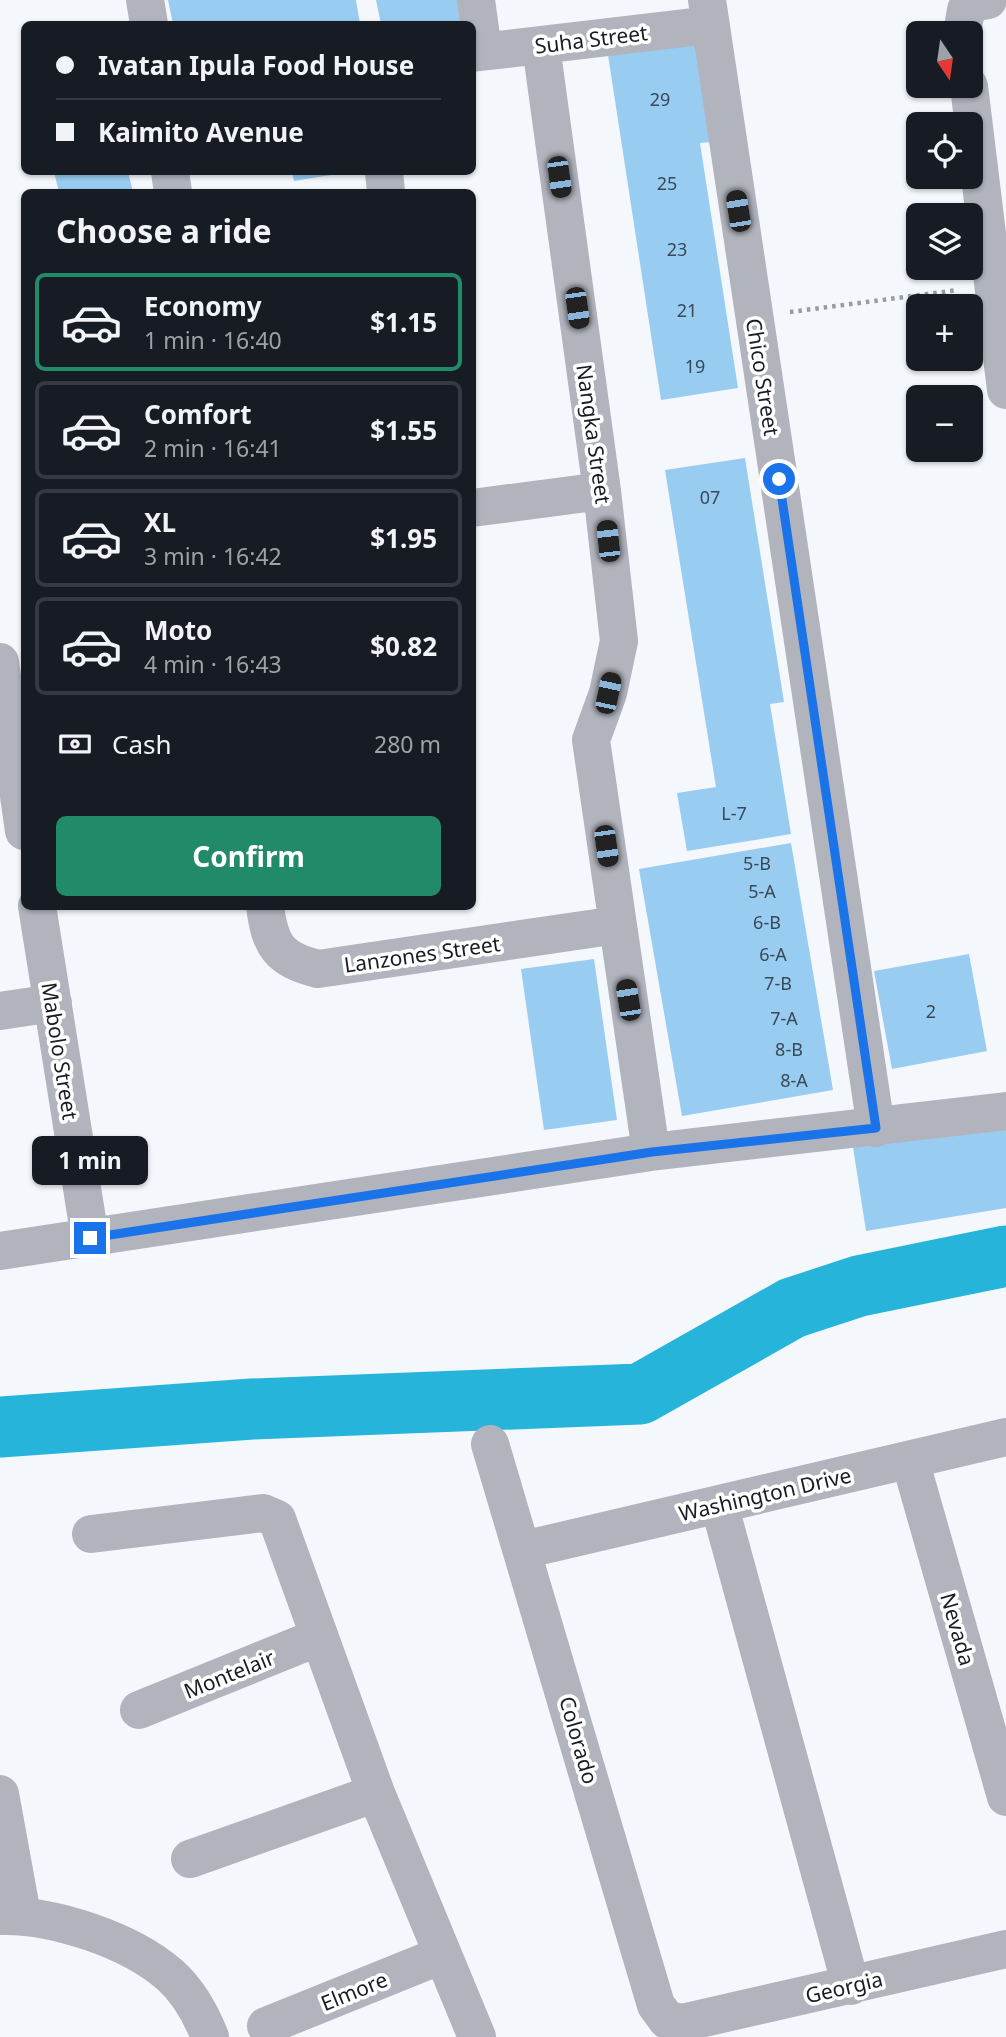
<!DOCTYPE html>
<html lang="en">
<head>
<meta charset="utf-8">
<style>
  :root { --surface:#171b24; --page:#242831; --text:#f1f3f6; --muted:#9ea1a6; --line:#363941; --accent:#218b69 }
  body { margin:0; font-family:"Noto Sans",sans-serif; background:var(--page); color:var(--text); height:100vh; display:flex; flex-direction:column; font-size:26px; white-space:nowrap }
  * { box-sizing:border-box; margin:0 }
  p { font-size:23px; color:var(--muted) }
  .icon { flex:none; width:38px; height:38px; fill:none; stroke:currentColor; stroke-width:2; stroke-linecap:round; stroke-linejoin:round }
  .map { position:relative; flex:1; overflow:hidden }
  .side { position:absolute; left:21px; top:189px; width:455px; height:721px; display:flex; flex-direction:column; background:var(--surface); border-radius:10px; box-shadow:0 2px 5px #0004 }
  .side>* { flex:none }
  .banner { position:absolute; left:21px; top:21px; width:455px; height:154px; border-radius:10px; box-shadow:0 2px 5px #0004; display:grid; align-content:center; height:154px; padding:0 35px; background:var(--surface) }
  .needle { width:46px; rotate:167deg }
  .fabs { position:absolute; left:906px; top:21px; display:grid; gap:14px }
  .fabs a { display:grid; place-items:center; width:77px; height:77px; border-radius:10px; background:var(--surface); box-shadow:0 2px 5px #0004; font-size:35px }
  .end { position:absolute; width:32px; height:32px; margin:-16px; border:9px solid #1a73e8; background:#fff; box-shadow:0 0 0 4px #fff }
  .from { border-radius:50% }
  .bubble { position:absolute; height:49px; border-radius:10px; background:var(--surface); box-shadow:0 2px 5px #0004; font-size:23px; font-weight:700; line-height:49px; text-align:center }
  .car { position:absolute; width:21px; height:42px; margin:-21px -10px; border-radius:9px; box-shadow:0 0 5px 2px #0007; background:linear-gradient(#222 24%,#8ab4d8 0 40%,#222 0 76%,#8ab4d8 0 86%,#222 0) }
  .banner b { display:flex; align-items:center; gap:24px; height:66px; font-size:26px }
  .banner b+b { border-top:2px solid var(--line) }
  .banner i { width:18px; height:18px; background:var(--text) }
  ul { padding:0; list-style:none }
  li { display:flex; align-items:center; gap:21px; height:98px; margin:0 14px 10px; padding:0 21px; border:4px solid var(--line); border-radius:10px }
  li div { flex:1 }
  li b { display:block; font-size:26px }
  li em { font-style:normal; font-weight:700 }
  li.active { border-color:var(--accent) }
  li>.icon { width:63px; height:63px; stroke-width:1.5 }
  h2 { padding:0 35px; font-size:32px; line-height:84px }
  .pay { display:flex; align-items:center; gap:18px; height:77px; padding:0 35px; font-size:26px }
  .pay p { margin-inline-start:auto }
  .button { display:flex; gap:14px; margin-top:auto; padding:14px 35px }
  .button a { flex:1; height:80px; border-radius:10px; background:var(--accent); color:#fff; font-size:28px; font-weight:700; line-height:80px; text-align:center }
  .map>svg:first-child { display:block }
  .lines { fill:none; stroke-linecap:round; stroke-linejoin:round }
  .river { stroke:#26b4da; stroke-width:61 }
  .building { fill:#99ccf1 }
  .path { stroke:#989ca2; stroke-width:4.5; stroke-dasharray:3.5 5; stroke-linecap:butt }
  .minor { stroke:#b1b3bd; stroke-width:38 }
  .route { stroke:#1a73e8; stroke-width:9 }
  .labels { text-anchor:middle; dominant-baseline:central; stroke-width:7; stroke-linejoin:round; paint-order:stroke }
  .number-label { font-size:18px; fill:#384957 }
  .street-label { font-size:21px; fill:#181d24; stroke:#fff }
</style>
</head>
<body>
<div class="map">
<svg width="1006" height="2037" viewBox="0 0 1006 2037">
  <rect width="100%" height="100%" fill="#f4f7fb"/>
  <g class="lines">
    <!-- river -->
    <path class="river" d="M0 1427 252 1409 640 1394 792 1308 859 1286 1006 1256"/>
  </g>
  <!-- building -->
  <path class="building" d="M168 0H356L360 24H173Z
    M376 0H468L472 22 381 24Z
    M696 41 712 142 700 143 738 388 661 400 608 55Z
    M54 172H128L133 192H59Z
    M292 172H344V173L294 181Z
    M745 458 784 702 770 704 791 834 687 851 677 793 716 787 665 470Z
    M791 843 833 1090 682 1116 639 869Z
    M969 954 987 1051 892 1069 874 971Z
    M594 959 617 1120 544 1130 521 969Z
    M1006 1123V1208L866 1231 853 1147Z"/>
  <g class="lines">
    <!-- path -->
    <path class="path" d="M790 312 958 290"/>
    <!-- minor -->
    <path class="minor" d="M145 0 149 24
      M476 0 483 51
      M707 0 876 1128
      M962 33 966 10 977 2 988 0
      M541 46 602 491 619 641 608 693 591 740 651 1152
      M472 53 710 25
      M969 86 1006 390
      M170 172 173 192
      M384 172 386 192
      M472 508 602 491
      M0 662 24 831
      M37 906 90 1238
      M265 906C270 946 279 959 318 969L617 925
      M0 1011 53 1003
      M0 1251 651 1152 1006 1111
      M490 1444 656 2005 667 2020 682 2023 1006 1949
      M910 1460 1006 1797
      M719 1504 851 1986
      M91 1534 263 1513 277 1519 376 1793 477 2037
      M523 1550 1006 1437
      M139 1710 319 1637
      M0 1794 22 1915
      M190 1859 376 1793
      M0 1916C52 1914 130 1940 170 1975 189 1992 201 2014 210 2037
      M266 2026 442 1955"/>
  </g>
  <g class="lines">
    <!-- route -->
    <path class="route" d="M90 1238 652 1152 876 1128 779 479"/>
  </g>
  <g class="labels">
    <!-- number labels -->
    <g class="number-label">
      <text x="660" y="99">29</text>
      <text x="667" y="183">25</text>
      <text x="677" y="249">23</text>
      <text x="687" y="310">21</text>
      <text x="695" y="366">19</text>
      <text x="710" y="497">07</text>
      <text x="734" y="813">L-7</text>
      <text x="757" y="863">5-B</text>
      <text x="762" y="891">5-A</text>
      <text x="767" y="922">6-B</text>
      <text x="773" y="954">6-A</text>
      <text x="778" y="983">7-B</text>
      <text x="931" y="1011">2</text>
      <text x="784" y="1018">7-A</text>
      <text x="789" y="1049">8-B</text>
      <text x="794" y="1080">8-A</text>
    </g>
    <!-- street labels -->
    <g class="street-label">
      <text transform="translate(591 39) rotate(-7)">Suha Street</text>
      <text transform="translate(763 377) rotate(81)">Chico Street</text>
      <text transform="translate(594 434) rotate(82)">Nangka Street</text>
      <text transform="translate(422 954) rotate(-8)">Lanzones Street</text>
      <text transform="translate(60 1051) rotate(81)">Mabolo Street</text>
      <text transform="translate(765 1494) rotate(-13)">Washington Drive</text>
      <text transform="translate(958 1629) rotate(74)">Nevada</text>
      <text transform="translate(229 1674) rotate(-22)">Montelair</text>
      <text transform="translate(579 1740) rotate(74)">Colorado</text>
      <text transform="translate(844 1987) rotate(-13)">Georgia</text>
      <text transform="translate(354 1991) rotate(-22)">Elmore</text>
    </g>
  </g>
</svg>
<div class="fabs">
<a><svg class="needle" viewBox="-14 -14 28 28"><path d="M0-13l5 13h-10z" fill="#e53935"/><path d="M0 13l5-13h-10z" fill="#9ea1a6"/></svg></a>
<a><svg class="icon" aria-label="locate" viewBox="0 0 24 24"><circle cx="12" cy="12" r="6"/><path d="M12 2v4M12 18v4M2 12h4M18 12h4"/></svg></a>
<a><svg class="icon" aria-label="layers" viewBox="0 0 24 24"><path d="M12 4l9 5-9 5-9-5zM3 14l9 5 9-5"/></svg></a>
<a>+</a>
<a>−</a>
</div>
<i class="end from" style="left:779px;top:479px"></i>
<i class="end" style="left:90px;top:1238px"></i>
<div class="bubble" style="left:32px;top:1136px;width:116px">1 min</div>
<i class="car" style="left:559px;top:177px;rotate:172deg"></i>
<i class="car" style="left:738px;top:211px;rotate:351deg"></i>
<i class="car" style="left:577px;top:308px;rotate:172deg"></i>
<i class="car" style="left:608px;top:541px;rotate:354deg"></i>
<i class="car" style="left:608px;top:693px;rotate:12deg"></i>
<i class="car" style="left:606px;top:846px;rotate:172deg"></i>
<i class="car" style="left:628px;top:1000px;rotate:351deg"></i>
<div class="banner">
<b><i class="from"></i>Ivatan Ipula Food House</b>
<b><i></i>Kaimito Avenue</b>
</div>
<section class="side">
<h2>Choose a ride</h2>
<ul>
<li class="active"><svg class="icon" aria-label="car" viewBox="0 0 24 24"><path d="M5 17H2v-5l4-1 3-4h7l3 4 3 1v5h-3M9 17h6M6 11h13"/><circle cx="7" cy="17" r="2"/><circle cx="17" cy="17" r="2"/></svg><div><b>Economy</b><p>1 min · 16:40</p></div><em>$1.15</em></li>
<li><svg class="icon" aria-label="car" viewBox="0 0 24 24"><path d="M5 17H2v-5l4-1 3-4h7l3 4 3 1v5h-3M9 17h6M6 11h13"/><circle cx="7" cy="17" r="2"/><circle cx="17" cy="17" r="2"/></svg><div><b>Comfort</b><p>2 min · 16:41</p></div><em>$1.55</em></li>
<li><svg class="icon" aria-label="car" viewBox="0 0 24 24"><path d="M5 17H2v-5l4-1 3-4h7l3 4 3 1v5h-3M9 17h6M6 11h13"/><circle cx="7" cy="17" r="2"/><circle cx="17" cy="17" r="2"/></svg><div><b>XL</b><p>3 min · 16:42</p></div><em>$1.95</em></li>
<li><svg class="icon" aria-label="car" viewBox="0 0 24 24"><path d="M5 17H2v-5l4-1 3-4h7l3 4 3 1v5h-3M9 17h6M6 11h13"/><circle cx="7" cy="17" r="2"/><circle cx="17" cy="17" r="2"/></svg><div><b>Moto</b><p>4 min · 16:43</p></div><em>$0.82</em></li>
</ul>
<div class="pay"><svg class="icon" aria-label="cash" viewBox="0 0 24 24"><path d="M3 7h18v10H3z"/><circle cx="12" cy="12" r="2"/></svg>Cash<p>280 m</p></div>
<div class="button"><a>Confirm</a></div>
</section>
</div>
</body>
</html>
